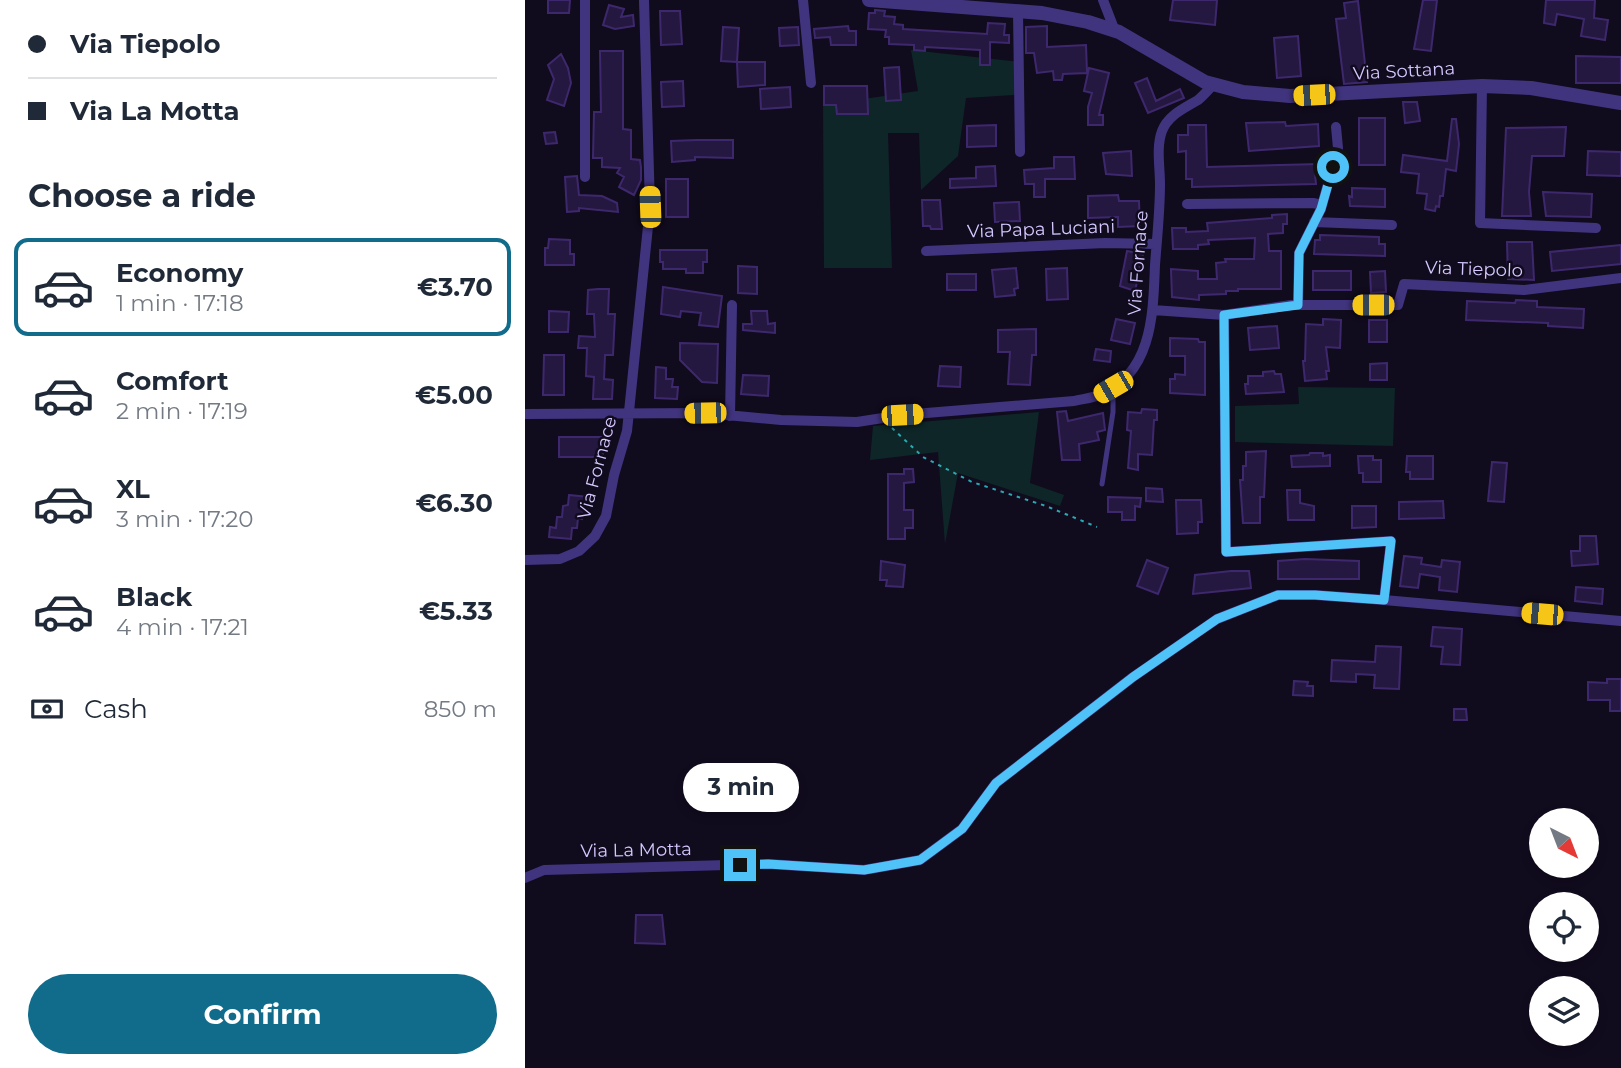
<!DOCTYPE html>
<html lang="en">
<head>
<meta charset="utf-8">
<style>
  :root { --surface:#fff; --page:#f2f2f3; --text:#1f2937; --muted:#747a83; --line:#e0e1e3; --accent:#116c8c }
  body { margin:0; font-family:Montserrat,sans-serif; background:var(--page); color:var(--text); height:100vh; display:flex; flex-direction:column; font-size:26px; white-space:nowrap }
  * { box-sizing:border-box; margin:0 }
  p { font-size:23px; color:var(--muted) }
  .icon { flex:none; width:38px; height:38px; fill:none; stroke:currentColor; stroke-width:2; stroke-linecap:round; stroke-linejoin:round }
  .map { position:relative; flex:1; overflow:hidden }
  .side { display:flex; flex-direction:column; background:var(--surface); width:525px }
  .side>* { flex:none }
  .top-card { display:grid; align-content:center; height:154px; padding:0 28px; background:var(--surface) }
  .needle { width:46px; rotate:138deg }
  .buttons { position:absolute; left:1004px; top:808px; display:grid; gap:14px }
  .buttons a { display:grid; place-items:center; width:70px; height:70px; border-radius:50%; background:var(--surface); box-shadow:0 4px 10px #0003; font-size:35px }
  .end { position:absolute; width:32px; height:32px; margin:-16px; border:9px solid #4fc3f7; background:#111; box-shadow:0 0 0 4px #111 }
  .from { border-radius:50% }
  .bubble { position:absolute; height:49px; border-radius:24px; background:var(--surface); box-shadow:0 4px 10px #0003; font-size:23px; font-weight:700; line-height:49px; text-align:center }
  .car { position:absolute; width:21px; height:42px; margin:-21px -10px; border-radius:9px; box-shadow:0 0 5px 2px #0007; background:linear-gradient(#f5c518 24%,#345 0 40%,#f5c518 0 76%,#345 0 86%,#f5c518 0) }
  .top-card b { display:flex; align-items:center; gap:24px; height:66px; font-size:26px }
  .top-card b+b { border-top:2px solid var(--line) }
  .top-card i { width:18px; height:18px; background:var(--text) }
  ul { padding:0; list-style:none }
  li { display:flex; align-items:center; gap:21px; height:98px; margin:0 14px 10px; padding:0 14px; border:4px solid transparent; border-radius:14px }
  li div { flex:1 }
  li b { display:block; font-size:26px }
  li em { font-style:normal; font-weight:700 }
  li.active { border-color:var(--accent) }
  li>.icon { width:63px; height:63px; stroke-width:1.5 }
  h2 { padding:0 28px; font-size:32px; line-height:84px }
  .pay { display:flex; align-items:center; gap:18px; height:77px; padding:0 28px; font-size:26px }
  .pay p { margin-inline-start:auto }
  .primary-button { display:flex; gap:14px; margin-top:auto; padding:14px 28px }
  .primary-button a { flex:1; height:80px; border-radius:42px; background:var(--accent); color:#fff; font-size:28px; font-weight:700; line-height:80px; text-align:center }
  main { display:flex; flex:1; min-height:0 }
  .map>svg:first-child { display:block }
  .green { fill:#0e2628 }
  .building { fill:#241740; stroke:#3e286d; stroke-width:2 }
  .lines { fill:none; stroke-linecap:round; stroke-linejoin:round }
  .path { stroke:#29aab3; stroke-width:2; stroke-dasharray:3.5 5; stroke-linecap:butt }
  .service { stroke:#41347f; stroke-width:5 }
  .minor { stroke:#41347f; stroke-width:10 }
  .tertiary { stroke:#41347f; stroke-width:14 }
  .route { stroke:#4fc3f7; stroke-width:9 }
  .labels { text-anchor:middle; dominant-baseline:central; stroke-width:5; stroke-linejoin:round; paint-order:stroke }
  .street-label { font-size:18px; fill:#d5c8ff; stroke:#110b1e }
</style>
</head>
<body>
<main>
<section class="side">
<div class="top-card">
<b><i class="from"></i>Via Tiepolo</b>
<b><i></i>Via La Motta</b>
</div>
<h2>Choose a ride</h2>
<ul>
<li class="active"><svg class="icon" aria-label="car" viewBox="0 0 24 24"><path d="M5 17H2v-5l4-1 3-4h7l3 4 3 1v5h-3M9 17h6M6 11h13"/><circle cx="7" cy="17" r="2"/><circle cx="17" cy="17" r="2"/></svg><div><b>Economy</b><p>1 min · 17:18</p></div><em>€3.70</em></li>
<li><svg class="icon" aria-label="car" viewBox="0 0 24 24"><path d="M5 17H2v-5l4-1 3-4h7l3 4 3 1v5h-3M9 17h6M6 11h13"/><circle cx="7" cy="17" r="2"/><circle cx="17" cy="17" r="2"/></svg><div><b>Comfort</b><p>2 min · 17:19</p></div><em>€5.00</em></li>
<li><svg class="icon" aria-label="car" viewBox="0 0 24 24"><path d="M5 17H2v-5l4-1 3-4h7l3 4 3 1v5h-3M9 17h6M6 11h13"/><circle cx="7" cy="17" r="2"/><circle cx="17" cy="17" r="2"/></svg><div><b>XL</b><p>3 min · 17:20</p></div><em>€6.30</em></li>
<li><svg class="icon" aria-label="car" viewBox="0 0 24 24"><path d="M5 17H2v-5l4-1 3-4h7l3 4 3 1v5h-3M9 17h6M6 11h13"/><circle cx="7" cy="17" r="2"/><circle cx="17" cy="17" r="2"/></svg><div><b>Black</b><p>4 min · 17:21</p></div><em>€5.33</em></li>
</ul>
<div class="pay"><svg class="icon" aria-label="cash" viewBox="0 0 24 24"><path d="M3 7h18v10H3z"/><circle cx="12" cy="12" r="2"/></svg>Cash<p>850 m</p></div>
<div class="primary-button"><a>Confirm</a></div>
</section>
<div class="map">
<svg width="1096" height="1068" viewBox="0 0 1096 1068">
  <rect width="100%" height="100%" fill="#110b1e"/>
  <!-- green -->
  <path class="green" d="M386 50 495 62 489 95 441 98 433 156 396 190 394 133H363L367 268H299L298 105 393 91Z
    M773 387 870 388 868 446 710 442V406L774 404Z
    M514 412 505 483 539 495 535 506 433 473 420 544 413 452 345 460 348 426Z"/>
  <!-- building -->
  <path class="building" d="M23 0H45L44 13H23Z
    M648 0H692L690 25 645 20Z
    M898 0H912L906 51 889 49Z
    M1021 0H1070L1069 18 1083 20 1080 40 1056 36 1059 19 1032 14 1030 25 1019 23Z
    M833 1 842 82 819 84 811 19 821 18 819 3Z
    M84 5 99 9 96 17 108 15 109 26 90 29 78 25Z
    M350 10 360 11 359 16 370 17 369 24 378 25V29L462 34 463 23 480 24 479 35H484V43L465 42V65H455V50L400 47V51L389 50V45L364 44V37H360L361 30 343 29 344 13H350Z
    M135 11H155L157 44 136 45Z
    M323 26 324 31H331V45H306L305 37 290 38 289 29Z
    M522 26V47L561 45 562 73 538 74 537 80H529L528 71 512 73 509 53H501V27Z
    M198 27 214 28 212 62 196 61Z
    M273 27 274 45 255 46 254 28Z
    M773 36 776 76 752 78 749 38Z
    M75 51H98V129L106 130V159L115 160 116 167V180L109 195 94 187 99 177 92 173 95 168 77 167V158H68L69 112H76Z
    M36 54 43 68 46 83 39 106 22 100 29 79 23 65Z
    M1051 56 1096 57V83H1051Z
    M212 62H240V85L213 87Z
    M374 67 376 100 361 101 359 68Z
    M564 68 584 73 574 115H578V125H563V107L567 93 559 91Z
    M622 78 631 101 655 89 659 98 623 113 610 83Z
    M158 81 159 106 137 107 136 82Z
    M299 86H342L343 114H312L311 105H299Z
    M265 87 266 107 236 109 235 89Z
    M878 102H892L895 121 880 123Z
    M834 118H860V165H834Z
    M927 119H931L934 144 931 171 921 169 918 196H915L914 207 911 206 910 211 900 209 902 194 892 193 894 174 876 172 878 155 922 161Z
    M760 122 761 126 793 124 794 146 724 151 721 123Z
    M471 125V146L442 147V126Z
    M663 125H681L682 167 794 164 795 173 790 174 791 184 667 187V179H661V151L653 152V135H663Z
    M1041 127 1039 156H1007L1004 192 1006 216H977L981 128Z
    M30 132 32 143 21 144 19 133Z
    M172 140H208V158L170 157V160L147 162 146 141Z
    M606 151 607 176 581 174 578 153Z
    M1063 151 1096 152V176L1062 175Z
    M529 157H549L550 179H520V197H509V184H500L499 170 529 168Z
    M470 166 471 186 425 188V179L451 178V167Z
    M52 176 54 195 77 196 92 203 93 212 54 208V211L42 212 40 177Z
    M141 179H163V217H141Z
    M827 188 860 189V207L825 206 824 196 827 197Z
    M1018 192 1067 194 1066 217 1021 216Z
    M593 195 594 201H614L615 226 593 227V217L563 218V196Z
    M397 200H415L417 229H406L405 226H398Z
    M494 202 495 221 470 222 469 203Z
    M762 214V224H758V233L743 234 744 251H756V289H713V291H701V294L674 295V300L647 297 646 269 673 271V279H692L691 263 701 262 700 259H729L730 238 683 240 684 244 673 245V249H648L647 228H661V232L683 231 682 223 747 218V215Z
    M795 235 854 237V244H860V256L789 254 790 240H795Z
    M24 239 45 240V254H49V265H20V248H23Z
    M982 242H1007L1009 280 983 279Z
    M1096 245V264L1027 271 1025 252Z
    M135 250H182V262H178V273H161V269H138V262H135Z
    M602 251 618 254 610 291 595 286Z
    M213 266 232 267V294L213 293Z
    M491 268 493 288 489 289 490 295 470 297 467 270Z
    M542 268 543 299 522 300 521 269Z
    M788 271H826V290H788Z
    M860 271 861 292 846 293 845 272Z
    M422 274H451V290H422Z
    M138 287 197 296 193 327 174 325 176 313 156 311 155 317 136 314Z
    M73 289H84L83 314H90L88 355H80L79 379 88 380 87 399H68L69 377 61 376 62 348H53L54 336 70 337 69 314H62L63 290Z
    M991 300 1012 301V307L1059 309 1058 328 1023 326V323L941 320 942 301 990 303Z
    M24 311 44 312 43 332H24Z
    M226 311H242L243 324 250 323V333L218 330V324H227Z
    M591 319 610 323 605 344 586 340Z
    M798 319 816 320 815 348 801 347 804 371H801L802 379 780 381 778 361H780L781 324 798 325Z
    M844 320H862V342H844Z
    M752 326 754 348 725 350 723 328Z
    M511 329V355H507L505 385 483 384 485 352H473V330Z
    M645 338 673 339 674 342H680V395L645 393V379H650V374L660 375V356H645Z
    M155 343 193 344 192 383 177 382 155 360Z
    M571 349 586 351 585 362 569 360Z
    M19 355H39V395H18Z
    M862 363V380H845V364Z
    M415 366 436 367 435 387 413 386Z
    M131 367 141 368V379H148L147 387H153L152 399 130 398Z
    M749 371 750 374H756L759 392 721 394 720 384H723V376H738V372Z
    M218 375 244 376 243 396 216 394Z
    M617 409 632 410V420H629L627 455 613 454V470L603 468 606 431 602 430 603 412 616 413Z
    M541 411 543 421 578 413 580 430 572 432 574 440 554 444 555 460H537L532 412Z
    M34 437H78V457H34Z
    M741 451 739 497H735V523H718L715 480H718V466H721V452Z
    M785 453H798V456L805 455V466L767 467 766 456 784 455Z
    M833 456H848V460H856V482H838V473H834Z
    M882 456H908V479H885V472H881Z
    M967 462 982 463 979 502 963 501Z
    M379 469H388L389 482 379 483V510H388V528H380V539H363V474H379Z
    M621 488 637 489 638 502 621 501Z
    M762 490H775V503L789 506V520H763Z
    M44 495 64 497 63 508 58 507 57 519 53 518 52 528H47L46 539 24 537 25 527 31 528 32 517H37L38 506 43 505Z
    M583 497 616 498 615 507 610 506V520H597V512H583Z
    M651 500H676L677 522H673V533L652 534Z
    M918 501 919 518 874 519V502Z
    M827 506H851V527L827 528Z
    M1055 536H1071L1073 564 1047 566 1046 551H1055Z
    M879 556 897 558 896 564 916 567 917 560 935 562 932 592 914 590 915 577 895 574 893 588 875 586Z
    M780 559 834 561V579H753V561Z
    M622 560 643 568 633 594 612 586Z
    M356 561 380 565 378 587 361 586 362 580H355Z
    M706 571H724L726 588 668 594 670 575Z
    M1051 587 1078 589 1077 604 1050 601Z
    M908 627 937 629 935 665 916 664 918 647 906 646Z
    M851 646 876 647 874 689 849 688 850 675 831 674V682L806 681 807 660 850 662Z
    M1082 679H1096V711H1085V700H1063V682L1082 683Z
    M769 681 783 682 782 686H788V696L768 695Z
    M929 709H941L942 720H929Z
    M111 915H137L140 944 110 943Z"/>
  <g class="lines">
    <!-- path -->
    <path class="path" d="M367 428 398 457 447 482 521 506 572 527"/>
    <!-- service -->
    <path class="service" d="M577 484 588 412V387"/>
    <!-- minor -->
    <path class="minor" d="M60 0V177
      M278 0 286 83
      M578 0 590 31
      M493 12 495 152
      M957 86 955 223 1071 228
      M662 204 788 203 797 205
      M789 222 867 225
      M401 251 580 243 631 244
      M773 305 774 253 796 209 813 148 811 127
      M628 310 699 315 766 305H873L879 284 999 290 1096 278
      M699 315 701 552 866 541 859 600
      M0 414 180 413 256 420 332 422 377 415 549 401C557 399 567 398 575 395 628 373 628 313 630 265 632 238 635 211 635 184 635 167 631 147 637 131 643 115 660 108 673 100 678 96 683 90 688 85
      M205 416 207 305
      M0 560 35 559 54 551 70 536 81 516 89 475 102 431 125 207 119 0
      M0 878 19 870 243 864 339 870 395 860 437 829 471 783 608 677 692 619 753 595H790L859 600 1096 621"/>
    <!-- tertiary -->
    <path class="tertiary" d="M344 0 517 13 563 22 594 32 680 82 718 92 765 96 957 86 1006 88 1096 103"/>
  </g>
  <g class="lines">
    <!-- route -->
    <path class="route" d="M215 865 243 864 339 870 395 860 437 829 471 783 608 677 692 619 753 595H790L859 600 866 541 701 552 699 315 773 305 774 253 796 209 808 167"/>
  </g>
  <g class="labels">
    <!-- street labels -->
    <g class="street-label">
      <text transform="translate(879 71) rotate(-3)">Via Sottana</text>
      <text transform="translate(516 229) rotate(-2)">Via Papa Luciani</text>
      <text transform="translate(613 263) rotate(-86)">Via Fornace</text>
      <text transform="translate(949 269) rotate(2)">Via Tiepolo</text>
      <text transform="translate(72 468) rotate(-75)">Via Fornace</text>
      <text transform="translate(111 850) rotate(-1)">Via La Motta</text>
    </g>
  </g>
</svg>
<div class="buttons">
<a><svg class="needle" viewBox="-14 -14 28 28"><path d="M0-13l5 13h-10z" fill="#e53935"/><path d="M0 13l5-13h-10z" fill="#747a83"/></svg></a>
<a><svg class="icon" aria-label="locate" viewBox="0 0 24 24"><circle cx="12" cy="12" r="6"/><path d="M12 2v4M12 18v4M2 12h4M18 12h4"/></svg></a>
<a><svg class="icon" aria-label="layers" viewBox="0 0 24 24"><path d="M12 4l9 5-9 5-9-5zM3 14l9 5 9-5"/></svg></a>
</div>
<i class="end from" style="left:808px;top:167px"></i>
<i class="end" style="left:215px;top:865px"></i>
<div class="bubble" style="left:158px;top:763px;width:116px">3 min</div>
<i class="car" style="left:789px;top:95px;rotate:267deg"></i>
<i class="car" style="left:125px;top:207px;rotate:358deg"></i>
<i class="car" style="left:848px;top:305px;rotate:270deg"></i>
<i class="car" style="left:588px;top:387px;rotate:240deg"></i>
<i class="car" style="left:180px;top:413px;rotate:269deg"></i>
<i class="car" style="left:377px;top:415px;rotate:87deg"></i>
<i class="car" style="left:1017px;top:614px;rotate:275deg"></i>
</div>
</main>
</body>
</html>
